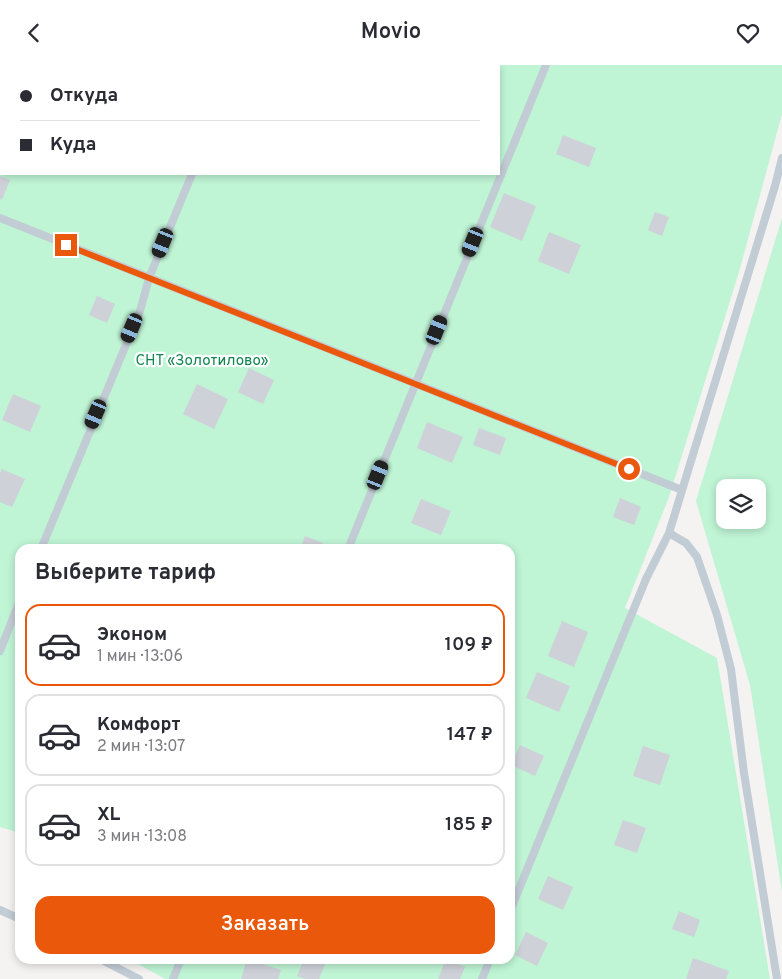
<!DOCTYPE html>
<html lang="ru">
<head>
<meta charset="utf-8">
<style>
  :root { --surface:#fff; --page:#f2f2f3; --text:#2b2b33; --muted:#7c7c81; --line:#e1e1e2; --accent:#ea580c }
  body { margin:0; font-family:Overpass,sans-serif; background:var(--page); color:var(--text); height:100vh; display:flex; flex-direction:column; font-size:19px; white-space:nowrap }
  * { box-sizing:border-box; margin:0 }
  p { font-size:16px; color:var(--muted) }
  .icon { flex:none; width:28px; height:28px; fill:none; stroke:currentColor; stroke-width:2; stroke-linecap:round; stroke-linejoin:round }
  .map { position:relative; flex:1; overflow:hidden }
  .drawer { position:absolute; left:15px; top:479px; width:500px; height:420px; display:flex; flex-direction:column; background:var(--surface); border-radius:15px; box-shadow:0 2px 8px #0003 }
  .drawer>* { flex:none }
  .guide { position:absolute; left:0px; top:0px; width:500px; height:110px; box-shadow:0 2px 8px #0003; display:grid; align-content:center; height:110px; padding:0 20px; background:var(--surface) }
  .tools { position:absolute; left:716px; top:414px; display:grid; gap:10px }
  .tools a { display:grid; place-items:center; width:50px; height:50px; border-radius:10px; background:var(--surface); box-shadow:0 2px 8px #0003; font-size:25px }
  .end { position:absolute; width:22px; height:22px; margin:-11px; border:6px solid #ea580c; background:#fff; box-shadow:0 0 0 2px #fff }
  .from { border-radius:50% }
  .car { position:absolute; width:15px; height:30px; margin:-15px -8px; border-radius:6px; box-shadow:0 0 4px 1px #0007; background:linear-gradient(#222 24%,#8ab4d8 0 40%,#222 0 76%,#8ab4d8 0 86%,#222 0) }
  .guide b { display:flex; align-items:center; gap:18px; height:48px; font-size:19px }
  .guide b+b { border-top:1px solid var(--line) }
  .guide i { width:12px; height:12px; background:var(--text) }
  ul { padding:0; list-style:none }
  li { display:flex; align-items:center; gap:15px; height:82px; margin:0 10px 8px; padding:0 10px; border:2px solid var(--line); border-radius:15px }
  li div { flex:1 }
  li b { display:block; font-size:19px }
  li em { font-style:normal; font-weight:600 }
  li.on { border-color:var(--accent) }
  li>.icon { width:45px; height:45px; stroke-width:1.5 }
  h2 { padding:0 20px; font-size:22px; line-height:60px }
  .button { display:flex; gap:10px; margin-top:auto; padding:10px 20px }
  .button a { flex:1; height:58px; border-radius:15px; background:var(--accent); color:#fff; font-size:20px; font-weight:600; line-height:58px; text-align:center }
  header { display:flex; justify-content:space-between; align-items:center; height:65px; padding:0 20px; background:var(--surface); font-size:22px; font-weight:600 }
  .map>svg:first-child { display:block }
  .green { fill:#bff4d5; fill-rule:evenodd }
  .building { fill:#ced1d8 }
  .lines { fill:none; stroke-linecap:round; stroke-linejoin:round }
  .lane { stroke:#c2ccd5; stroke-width:8 }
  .route { stroke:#ea580c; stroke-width:6 }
  .labels { text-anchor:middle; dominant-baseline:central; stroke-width:4.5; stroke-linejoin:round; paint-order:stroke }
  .park-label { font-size:15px; fill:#108650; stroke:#fff }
</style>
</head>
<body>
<header><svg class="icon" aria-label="back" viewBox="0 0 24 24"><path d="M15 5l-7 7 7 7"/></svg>Movio<svg class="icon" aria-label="heart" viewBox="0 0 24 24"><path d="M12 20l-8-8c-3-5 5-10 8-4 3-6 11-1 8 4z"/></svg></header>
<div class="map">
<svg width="782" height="914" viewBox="0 0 782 914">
  <rect width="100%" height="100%" fill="#f5f2f2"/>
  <!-- green -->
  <path class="green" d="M0 0H782V49L739 207 669 432 625 543 717 593 770 914H165L129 894H510V484H20V768L0 762ZM1 1H499V109H1Z
    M782 153V827L750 620 696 436ZM725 422H758V455H725Z"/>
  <!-- building -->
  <path class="building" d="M563 70 596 83 589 102 556 89Z
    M0 111 10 115 2 135 0 134Z
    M504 128 536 141 522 176 490 162Z
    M655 147 669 152 662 171 648 165Z
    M549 167 581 180 569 209 538 196Z
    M97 231 115 239 107 258 89 250Z
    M249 303 274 315 263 339 238 327Z
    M197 319 228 334 214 364 183 349Z
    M13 329 41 341 30 367 2 355Z
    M427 357 463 372 452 398 417 383Z
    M479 363 506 373 500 390 473 380Z
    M2 404 25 414 12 442 0 437V408Z
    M620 433 641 442 634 460 613 452Z
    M421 434 451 446 441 470 411 458Z
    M305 471 323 478 321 484H300Z
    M562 556 588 567 574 602 548 591Z
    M537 607 570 621 559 647 526 633Z
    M520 680 544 691 535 711 511 700Z
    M643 681 670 690 660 720 633 711Z
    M623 755 646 763 637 788 614 780Z
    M548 811 573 822 563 845 538 834Z
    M679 846 700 855 694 872 672 864Z
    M526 867 548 878 537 901 515 890Z
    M693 893 729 906 726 914H686Z
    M247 894 281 905 278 914H241Z
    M304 894H327L319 914H305L297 911Z
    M446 894 465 902 460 914H438Z"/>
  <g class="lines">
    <!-- lane -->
    <path class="lane" d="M236 1V0
      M0 153 682 425
      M669 468 686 478 697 492 717 550 731 604 744 708 777 914
      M41 484 140 246 149 213 192 109
      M348 484 546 0
      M0 586 20 535
      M0 845 20 854
      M510 846 646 514 669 468 775 121 782 93
      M100 894 139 914
      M173 914 181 894
      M482 914 490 894"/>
  </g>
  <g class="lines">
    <!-- route -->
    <path class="route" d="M66 180 629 404"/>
  </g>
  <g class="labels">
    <!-- park labels -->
    <g class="park-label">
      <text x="202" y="296">СНТ «Золотилово»</text>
    </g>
  </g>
</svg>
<div class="tools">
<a><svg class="icon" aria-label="layers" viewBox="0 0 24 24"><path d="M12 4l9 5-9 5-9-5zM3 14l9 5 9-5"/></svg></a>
</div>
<i class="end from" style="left:629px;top:404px"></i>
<i class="end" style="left:66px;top:180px"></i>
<i class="car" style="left:473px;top:177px;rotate:202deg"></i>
<i class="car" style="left:163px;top:178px;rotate:202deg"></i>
<i class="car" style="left:132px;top:263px;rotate:203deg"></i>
<i class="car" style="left:437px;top:265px;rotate:22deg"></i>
<i class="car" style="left:96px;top:349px;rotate:203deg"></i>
<i class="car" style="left:378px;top:410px;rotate:22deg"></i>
<div class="guide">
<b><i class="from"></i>Откуда</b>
<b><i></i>Куда</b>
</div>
<section class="drawer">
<h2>Выберите тариф</h2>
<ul>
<li class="on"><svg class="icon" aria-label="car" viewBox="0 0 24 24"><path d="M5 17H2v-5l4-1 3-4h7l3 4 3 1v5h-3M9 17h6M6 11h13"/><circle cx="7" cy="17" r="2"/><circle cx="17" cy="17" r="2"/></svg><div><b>Эконом</b><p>1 мин · 13:06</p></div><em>109 ₽</em></li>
<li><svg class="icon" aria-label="car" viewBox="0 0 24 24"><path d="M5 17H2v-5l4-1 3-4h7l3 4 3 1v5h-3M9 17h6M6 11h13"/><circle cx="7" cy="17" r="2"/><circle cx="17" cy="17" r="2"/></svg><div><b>Комфорт</b><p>2 мин · 13:07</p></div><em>147 ₽</em></li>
<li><svg class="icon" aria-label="car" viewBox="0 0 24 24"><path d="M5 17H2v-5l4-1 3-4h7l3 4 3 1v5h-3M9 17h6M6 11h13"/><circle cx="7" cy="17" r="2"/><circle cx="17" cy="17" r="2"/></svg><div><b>XL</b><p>3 мин · 13:08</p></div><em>185 ₽</em></li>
</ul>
<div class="button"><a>Заказать</a></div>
</section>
</div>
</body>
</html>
